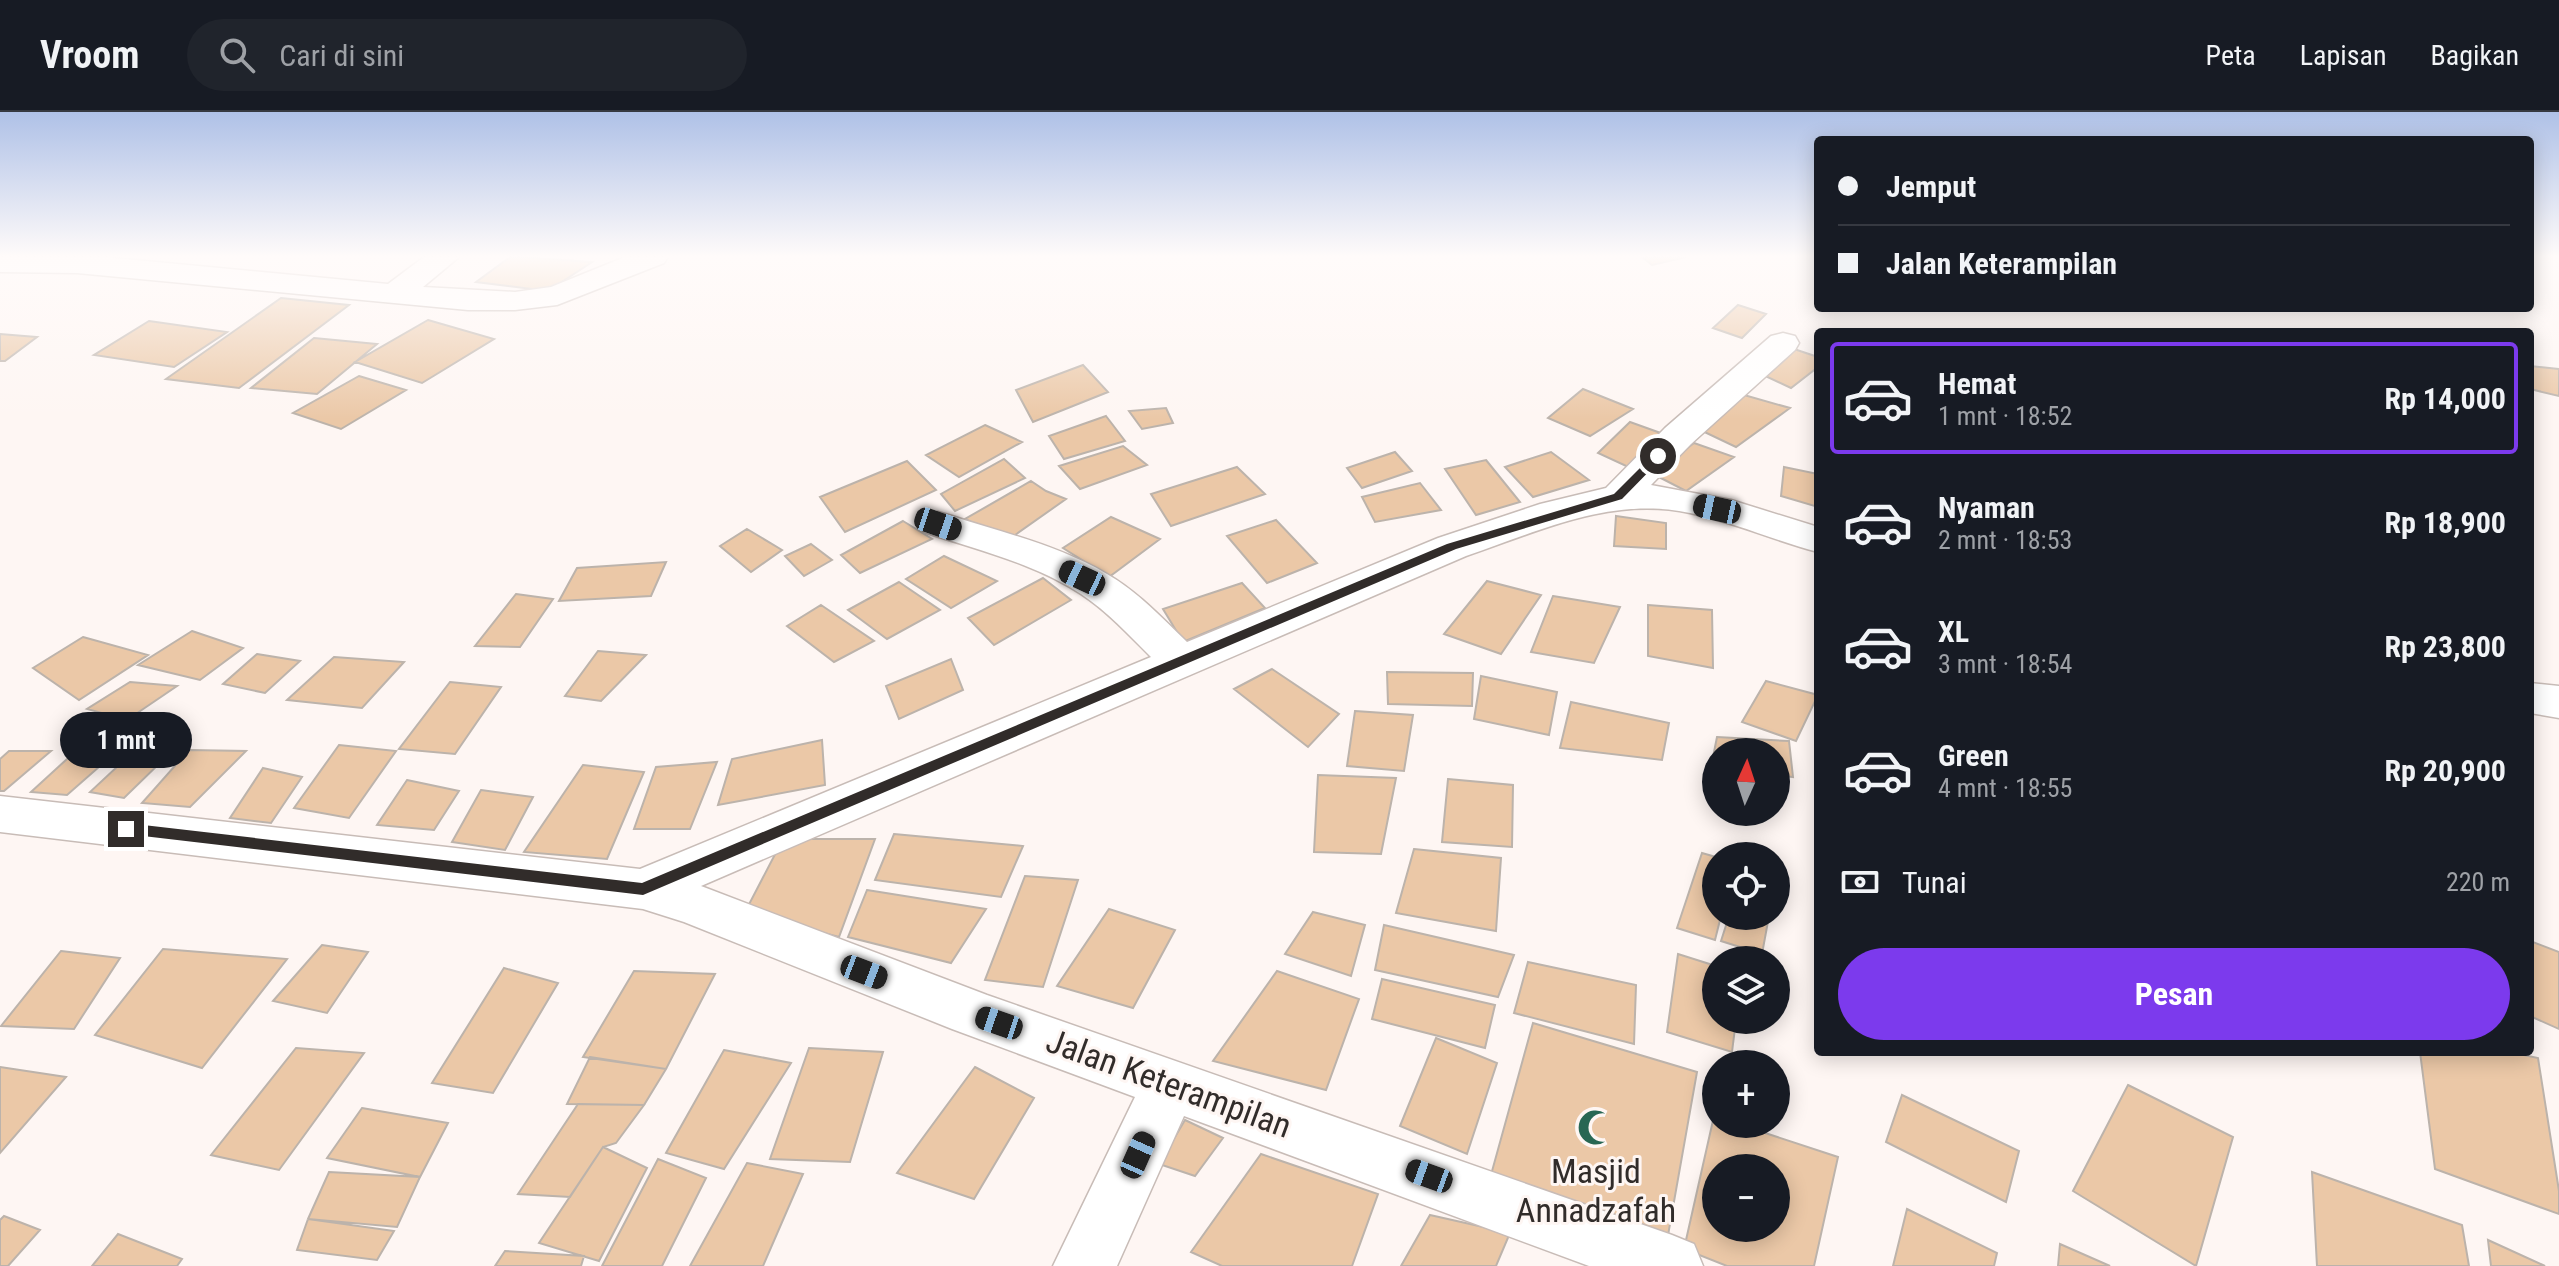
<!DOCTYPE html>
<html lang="id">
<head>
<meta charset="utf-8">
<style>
  :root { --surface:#171b24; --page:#20242c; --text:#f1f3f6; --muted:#9ea1a6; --line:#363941; --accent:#7c3aed }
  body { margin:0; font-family:"Roboto Condensed",sans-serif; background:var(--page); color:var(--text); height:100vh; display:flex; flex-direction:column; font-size:30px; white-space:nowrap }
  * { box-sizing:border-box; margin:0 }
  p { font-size:26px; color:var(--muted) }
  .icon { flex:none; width:44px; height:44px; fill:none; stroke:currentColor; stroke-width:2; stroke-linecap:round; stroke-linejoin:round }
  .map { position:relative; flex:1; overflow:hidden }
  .side { position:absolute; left:1814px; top:216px; width:720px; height:728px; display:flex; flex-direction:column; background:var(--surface); border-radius:8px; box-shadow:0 4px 20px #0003 }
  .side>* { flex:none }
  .top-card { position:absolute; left:1814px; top:24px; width:720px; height:176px; border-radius:8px; box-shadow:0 4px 20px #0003; display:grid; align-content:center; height:176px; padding:0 24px; background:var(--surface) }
  .needle { width:52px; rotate:3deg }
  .tools { position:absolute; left:1702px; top:626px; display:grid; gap:16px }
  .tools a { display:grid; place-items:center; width:88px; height:88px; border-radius:50%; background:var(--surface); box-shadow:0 4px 20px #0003; font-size:40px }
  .end { position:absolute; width:36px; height:36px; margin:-18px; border:10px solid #312c2a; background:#fff; box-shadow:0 0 0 4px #fff }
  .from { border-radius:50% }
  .bubble { position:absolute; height:56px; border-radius:28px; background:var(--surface); box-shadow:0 4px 20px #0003; font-size:26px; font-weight:700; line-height:56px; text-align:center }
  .car { position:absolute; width:24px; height:48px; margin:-24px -12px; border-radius:10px; box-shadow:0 0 6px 2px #0007; background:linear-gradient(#222 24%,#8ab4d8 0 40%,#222 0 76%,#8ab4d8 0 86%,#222 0) }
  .top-card b { display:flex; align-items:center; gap:28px; height:76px; font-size:30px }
  .top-card b+b { border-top:2px solid var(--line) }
  .top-card i { width:20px; height:20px; background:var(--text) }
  ul { padding:14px 0 0; list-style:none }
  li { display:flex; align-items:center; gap:24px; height:112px; margin:0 16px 12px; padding:0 8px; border:4px solid transparent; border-radius:8px }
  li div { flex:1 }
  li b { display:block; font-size:30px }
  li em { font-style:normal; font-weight:700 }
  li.selected { border-color:var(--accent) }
  li>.icon { width:72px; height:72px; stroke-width:1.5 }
  .pay { display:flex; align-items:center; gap:20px; height:88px; padding:0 24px; font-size:30px }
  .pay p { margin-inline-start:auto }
  .primary-button { display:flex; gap:16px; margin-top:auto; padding:16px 24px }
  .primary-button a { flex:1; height:92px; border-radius:48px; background:var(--accent); color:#fff; font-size:32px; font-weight:700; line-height:92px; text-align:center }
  header { display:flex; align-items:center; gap:48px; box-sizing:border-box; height:112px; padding:0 40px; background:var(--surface); border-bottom:2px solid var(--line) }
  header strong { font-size:38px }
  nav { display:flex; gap:44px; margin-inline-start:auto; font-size:28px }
  .search { width:560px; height:72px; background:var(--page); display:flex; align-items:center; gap:20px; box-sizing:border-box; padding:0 28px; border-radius:44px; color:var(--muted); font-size:30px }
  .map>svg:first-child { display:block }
  .building { fill:#ebc8a7; stroke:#bcb3ab; stroke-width:2; fill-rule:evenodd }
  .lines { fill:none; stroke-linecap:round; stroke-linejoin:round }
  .street-casing { stroke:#c8bcb7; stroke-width:3 }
  .street { fill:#fff; fill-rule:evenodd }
  .route { fill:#312c2a }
  .labels { text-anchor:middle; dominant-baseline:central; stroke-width:6; stroke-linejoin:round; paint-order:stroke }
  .near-street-label { font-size:34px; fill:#312c2a; stroke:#fef6f3 }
  .near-poi-label { font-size:34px; fill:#312c2a; stroke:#fef6f3 }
</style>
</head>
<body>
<header>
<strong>Vroom</strong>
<div class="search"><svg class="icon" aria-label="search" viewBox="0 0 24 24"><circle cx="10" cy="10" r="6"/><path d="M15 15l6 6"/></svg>Cari di sini</div>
<nav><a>Peta</a><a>Lapisan</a><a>Bagikan</a></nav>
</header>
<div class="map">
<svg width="2559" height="1154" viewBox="0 0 2559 1154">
  <rect width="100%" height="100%" fill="#fef6f3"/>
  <!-- building -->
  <path class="building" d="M510 145H522L592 150 548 179 476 170Z
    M1642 145H1686L1652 153Z
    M281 186 349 193 239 276 166 267Z
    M1738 193 1766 202 1742 226 1713 216Z
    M428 208 494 227 422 271 355 250Z
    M149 209 227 220 174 255 94 243Z
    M0 222 37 225 5 249H0Z
    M314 226 377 232 317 282 251 276Z
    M1791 236 1818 245V255L1791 276 1761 262Z
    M1083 253 1108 280 1033 310 1016 278Z
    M2530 254 2559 257V284L2530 277Z
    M359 264 406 278 341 317 293 301Z
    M1583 277 1633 297 1590 324 1548 306Z
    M1737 281 1790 296 1736 335 1696 316Z
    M1166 296 1173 311 1142 317 1129 299Z
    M1106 304 1125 329 1064 347 1049 324Z
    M1630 310 1669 324 1637 359 1598 341Z
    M985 313 1022 330 959 365 926 343Z
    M1694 331 1734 345 1686 379 1653 362Z
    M1123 334 1147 353 1080 377 1059 354Z
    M1395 340 1412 359 1362 376 1347 356Z
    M1551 340 1589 368 1533 385 1505 355Z
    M1004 347 1025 366 955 399 941 382Z
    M1486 348 1520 390 1476 403 1445 357Z
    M907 349 936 378 845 420 820 385Z
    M1237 355 1265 382 1171 414 1151 382Z
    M1784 355 1818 362V395L1781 384Z
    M1031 369 1046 379 1066 387 1008 428 965 407Z
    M1420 371 1441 398 1375 410 1362 385Z
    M1616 404 1666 411V437L1614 434Z
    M1111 405 1160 427 1109 465 1063 436Z
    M1276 408 1317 451 1267 471 1227 424Z
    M903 409 932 427 860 461 841 443Z
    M747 417 782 438 751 460 720 434Z
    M811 432 832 448 804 464 785 444Z
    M944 444 997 469 951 496 906 467Z
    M666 450 651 484 559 489 577 456Z
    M1043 466 1071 488 994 533 968 506Z
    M1487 469 1541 483 1501 542 1444 522Z
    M899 470 940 498 887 527 848 498Z
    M1242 471 1265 496 1183 530 1163 497Z
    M516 482 553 487 520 535 475 534Z
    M1553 484 1620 495 1594 551 1531 540Z
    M821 493 874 529 834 550 787 514Z
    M1648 493 1712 498 1713 556 1648 544Z
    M192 519 243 536 200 568 138 553Z
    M83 525 148 543 79 588 33 556Z
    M598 539 646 543 601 589 565 584Z
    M257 542 300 549 265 581 223 572Z
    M334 545 404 550 362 596 287 588Z
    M951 547 963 578 899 607 886 574Z
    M1272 557 1339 602 1308 635 1234 577Z
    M1387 560 1473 561 1472 594 1388 592Z
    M1481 564 1557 580 1549 623 1474 607Z
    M1766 569 1818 583 1796 629 1742 610Z
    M130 570 177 574 127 608 87 597Z
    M450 570 501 575 455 642 399 637Z
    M1571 590 1669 611 1662 648 1560 636Z
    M1355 599 1413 603 1404 659 1347 654Z
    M1717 625 1789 629 1793 665 1776 663V640H1716V656L1711 655Z
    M822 628 825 673 718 693 732 647Z
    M339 633 396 639 349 706 294 696Z
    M79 636 116 640 67 683 31 680Z
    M189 638 246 639 190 695 142 691Z
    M9 639H51L4 679H0V647Z
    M133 640 166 645 124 686 90 680Z
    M717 650 690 717H634L656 655Z
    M583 653 644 660 607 747 524 740Z
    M263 656 302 665 271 711 230 706Z
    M1318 663 1396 666 1381 742 1314 740Z
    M1448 667 1513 673 1512 735 1442 730Z
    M407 668 459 679 434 718 377 713Z
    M481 678 533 685 505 738 452 730Z
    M894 722 1023 734 1001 785 875 768Z
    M783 727H875L839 825 745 800Z
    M1414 737 1501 746 1496 819 1396 801Z
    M1702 741 1716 745V804H1721L1715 828 1677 816Z
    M1025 764 1078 768 1043 875 985 868Z
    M867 778 986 797 951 851 848 825Z
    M1109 797 1175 818 1133 896 1057 874Z
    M1313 800 1365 813 1351 864 1285 842Z
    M1729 804H1769L1762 842 1721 829Z
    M1384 813 1514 843 1498 885 1375 858Z
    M2530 829 2559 840V917L2530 904Z
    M322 833 368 840 327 901 273 889Z
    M163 837 287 847 202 956 95 923Z
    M61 839 120 846 74 917 1 914Z
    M1678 842 1716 854V908H1736L1732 940 1667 920Z
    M1528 850 1636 873 1634 932 1514 901Z
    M504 856 558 871 493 981 432 971Z
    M634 859 715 862 666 957 583 945Z
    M1277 859 1359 887 1326 978 1213 949Z
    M1382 867 1495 893 1485 936 1372 907Z
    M1533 911 1697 960 1667 1129 1489 1070Z
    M1436 926 1497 951 1467 1042 1400 1014Z
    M296 936 364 941 279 1058 211 1043Z
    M809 936 883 940 850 1050 770 1047Z
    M724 938 791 951 724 1057 666 1041Z
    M2420 940H2510L2538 946 2559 1079V1102L2435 1057Z
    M590 945 666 957 644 993 567 992Z
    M0 955 66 965 0 1041Z
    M975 955 1034 986 974 1087 897 1061Z
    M2128 973 2233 1025 2196 1154 2073 1079Z
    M1902 983 2019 1039 2006 1090 1886 1030Z
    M578 992 644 993 616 1031 603 1035 570 1085 518 1082Z
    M362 996 448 1011 420 1065 327 1046Z
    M1714 1004 1716 1012H1738L1838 1045 1814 1154H1727L1684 1137ZM1716 1056H1776V1116H1716Z
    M1185 1008 1223 1026 1195 1064 1159 1052Z
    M603 1035 647 1056 599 1149 539 1131Z
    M1261 1042 1378 1082 1352 1154H1222L1191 1140Z
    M658 1047 706 1066 662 1154H602Z
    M747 1051 803 1062 763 1154H690Z
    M329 1060 420 1065 397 1115 308 1107Z
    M2312 1060 2462 1113 2469 1154H2317Z
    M1907 1097 1997 1141 1994 1154H1893Z
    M1430 1103 1510 1121 1496 1154H1401Z
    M4 1104 40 1118 8 1154H0V1108Z
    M308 1107 394 1119 377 1148 297 1138Z
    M118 1122 182 1147 177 1154H92Z
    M2488 1128 2545 1154H2491Z
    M2060 1132 2110 1154H2058Z
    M505 1139 584 1144 581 1154H495Z"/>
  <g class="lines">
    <defs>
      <path id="street" d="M0 145H104L388 172 424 145H459L423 175 515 180 551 175 625 145H668L664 151 557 193 515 198H468L77 161 0 160Z
        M1783 221 1795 224 1799 231 1795 238 1691 332 1651 373 1731 388 1818 415V440C1775 429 1734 410 1690 401 1610 384 1540 419 1466 444L701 774 987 883 1672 1123 1694 1132 1703 1154H1589L1184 1004 1117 1154H1053L1135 985 952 917 684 810 643 797 0 720V684L640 757 1151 545C1129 523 1108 500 1081 482 1034 451 977 438 924 420L919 412 924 404 938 400 952 404C1004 421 1060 434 1107 462 1138 480 1162 506 1187 530L1438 426 1540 392 1606 376 1665 316 1771 224Z
        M2530 571 2559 574V606L2530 601Z"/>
    </defs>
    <!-- street casing -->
    <use href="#street" class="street-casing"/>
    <!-- street -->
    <use href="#street" class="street"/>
  </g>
  <!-- sky -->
  <linearGradient id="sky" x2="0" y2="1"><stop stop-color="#afc1e7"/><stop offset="0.47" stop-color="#fffbfa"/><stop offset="1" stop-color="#fffbfa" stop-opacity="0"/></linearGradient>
  <rect width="2559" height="307" fill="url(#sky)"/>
  <!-- route -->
  <path class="route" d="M1654 342 1664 344 1622 387 1456 437 643 783 126 722 119 717 126 711 642 771 1447 432 1614 382Z"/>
  <!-- icons -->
  <defs>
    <symbol id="mosque-bare" viewBox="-9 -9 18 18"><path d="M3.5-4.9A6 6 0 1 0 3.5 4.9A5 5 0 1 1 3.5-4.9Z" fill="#286753" stroke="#fef6f3" stroke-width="2.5" paint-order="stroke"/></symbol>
  </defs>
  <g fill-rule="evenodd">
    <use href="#mosque-bare" x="1570" y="990" width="51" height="51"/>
  </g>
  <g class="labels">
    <!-- near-street labels -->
    <g class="near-street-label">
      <text transform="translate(1169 971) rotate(20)">Jalan Keterampilan</text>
    </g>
    <!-- near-poi labels -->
    <g class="near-poi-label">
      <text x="1596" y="1059">Masjid<tspan x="1596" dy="39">Annadzafah</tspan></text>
    </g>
  </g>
</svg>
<div class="tools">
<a><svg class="needle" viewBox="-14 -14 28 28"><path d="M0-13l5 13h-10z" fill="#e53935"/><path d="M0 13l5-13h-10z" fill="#9ea1a6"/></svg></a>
<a><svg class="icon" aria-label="locate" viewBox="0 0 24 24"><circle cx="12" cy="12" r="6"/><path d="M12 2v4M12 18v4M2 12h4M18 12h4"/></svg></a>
<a><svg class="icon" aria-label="layers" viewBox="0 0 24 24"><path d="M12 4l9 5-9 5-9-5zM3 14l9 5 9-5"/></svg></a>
<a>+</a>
<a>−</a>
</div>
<i class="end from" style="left:1658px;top:344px"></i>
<i class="end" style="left:126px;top:717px"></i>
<div class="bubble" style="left:60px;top:600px;width:132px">1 mnt</div>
<i class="car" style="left:1717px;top:397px;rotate:282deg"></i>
<i class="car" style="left:938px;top:412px;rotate:109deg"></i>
<i class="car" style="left:1082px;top:466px;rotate:295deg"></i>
<i class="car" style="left:864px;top:860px;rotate:111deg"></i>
<i class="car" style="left:999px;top:911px;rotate:289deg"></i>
<i class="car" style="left:1138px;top:1043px;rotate:24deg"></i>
<i class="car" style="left:1429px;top:1064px;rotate:290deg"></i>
<div class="top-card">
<b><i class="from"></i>Jemput</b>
<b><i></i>Jalan Keterampilan</b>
</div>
<section class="side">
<ul>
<li class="selected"><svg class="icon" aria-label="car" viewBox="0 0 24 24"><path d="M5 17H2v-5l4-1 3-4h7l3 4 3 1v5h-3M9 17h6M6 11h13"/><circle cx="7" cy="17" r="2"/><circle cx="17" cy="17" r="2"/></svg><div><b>Hemat</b><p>1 mnt · 18:52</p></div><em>Rp 14,000</em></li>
<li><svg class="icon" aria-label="car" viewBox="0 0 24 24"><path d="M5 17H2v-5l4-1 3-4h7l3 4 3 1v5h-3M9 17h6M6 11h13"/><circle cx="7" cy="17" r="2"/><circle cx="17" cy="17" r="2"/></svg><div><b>Nyaman</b><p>2 mnt · 18:53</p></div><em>Rp 18,900</em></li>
<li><svg class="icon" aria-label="car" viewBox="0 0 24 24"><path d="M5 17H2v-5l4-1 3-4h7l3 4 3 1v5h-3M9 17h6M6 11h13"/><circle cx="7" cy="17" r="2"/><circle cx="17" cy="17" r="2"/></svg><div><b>XL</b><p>3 mnt · 18:54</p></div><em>Rp 23,800</em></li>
<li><svg class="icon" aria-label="car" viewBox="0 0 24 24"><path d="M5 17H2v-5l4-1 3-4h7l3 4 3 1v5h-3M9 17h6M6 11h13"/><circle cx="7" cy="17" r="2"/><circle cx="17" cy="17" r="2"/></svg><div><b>Green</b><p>4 mnt · 18:55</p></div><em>Rp 20,900</em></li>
</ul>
<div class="pay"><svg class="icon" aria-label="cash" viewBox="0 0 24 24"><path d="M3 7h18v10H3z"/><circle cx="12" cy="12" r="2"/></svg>Tunai<p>220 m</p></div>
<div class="primary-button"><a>Pesan</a></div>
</section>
</div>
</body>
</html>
